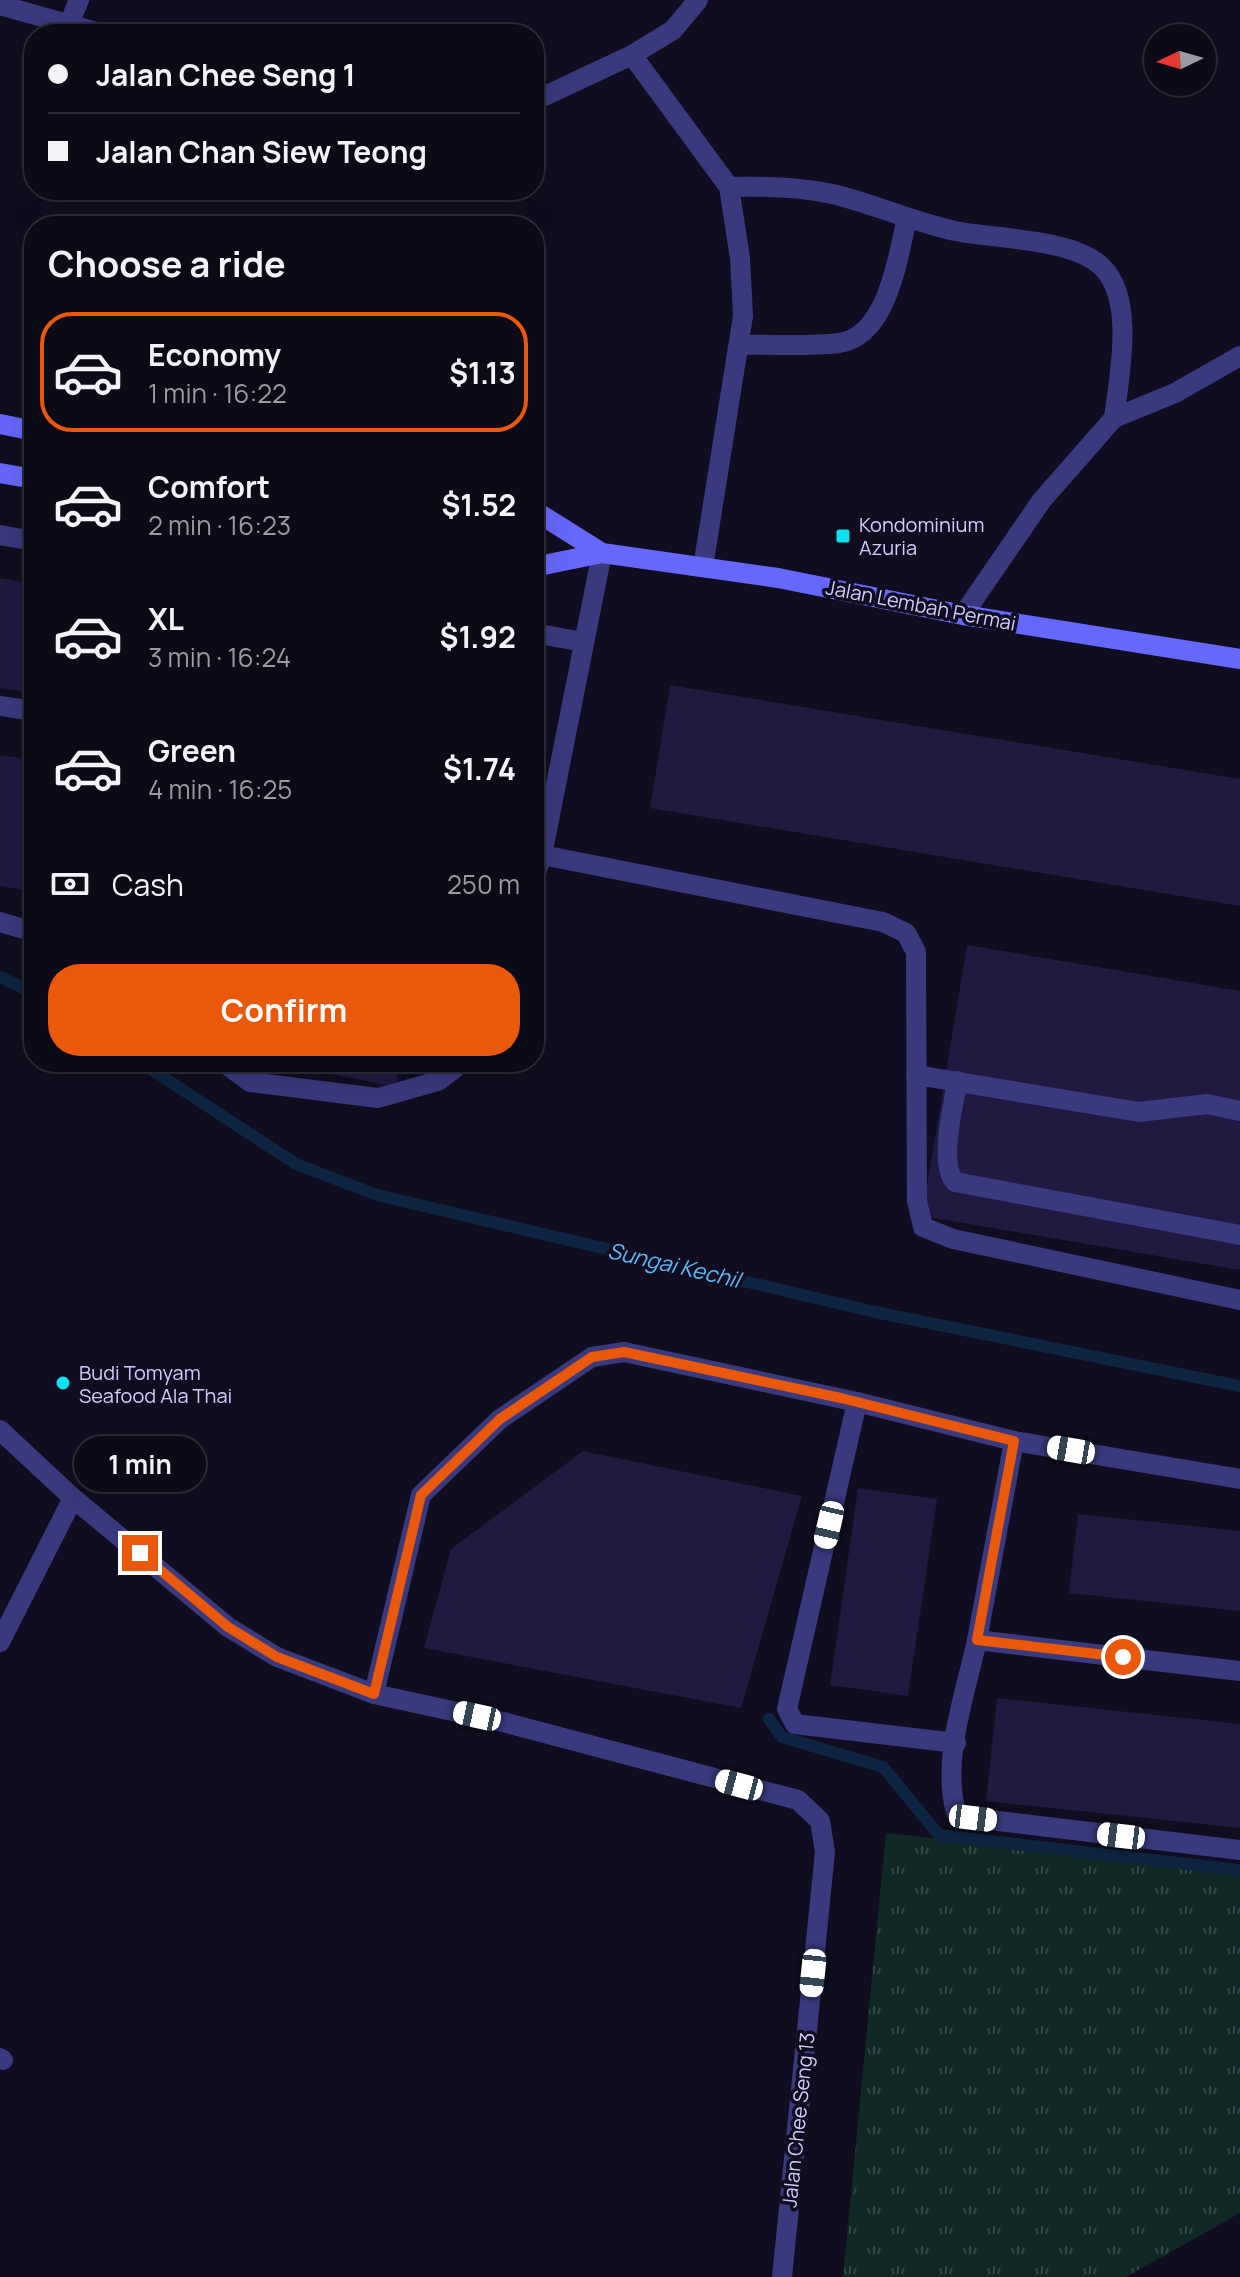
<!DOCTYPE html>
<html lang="en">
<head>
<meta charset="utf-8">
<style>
  :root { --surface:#0b0a17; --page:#191824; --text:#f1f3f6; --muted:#9a9aa1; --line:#2b2b36; --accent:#ea580c }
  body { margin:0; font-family:Manrope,sans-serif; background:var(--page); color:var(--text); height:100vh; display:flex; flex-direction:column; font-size:30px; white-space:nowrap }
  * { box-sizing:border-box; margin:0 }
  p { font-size:26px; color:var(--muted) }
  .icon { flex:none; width:44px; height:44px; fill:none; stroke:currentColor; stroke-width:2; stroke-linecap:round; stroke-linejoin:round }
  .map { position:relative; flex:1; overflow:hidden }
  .panel { position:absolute; left:24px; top:216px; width:520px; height:856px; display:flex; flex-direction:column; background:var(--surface); border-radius:32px; box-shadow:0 8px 32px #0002,0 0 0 2px var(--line) }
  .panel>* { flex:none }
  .guide { position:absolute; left:24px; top:24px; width:520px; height:176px; border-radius:32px; box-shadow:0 8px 32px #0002,0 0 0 2px var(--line); display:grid; align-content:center; height:176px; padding:0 24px; background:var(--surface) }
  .needle { width:52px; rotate:265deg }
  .buttons { position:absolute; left:1144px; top:24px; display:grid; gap:16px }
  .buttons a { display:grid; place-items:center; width:72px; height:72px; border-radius:50%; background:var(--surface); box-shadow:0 8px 32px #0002,0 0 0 2px var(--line); font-size:40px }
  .end { position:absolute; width:36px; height:36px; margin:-18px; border:10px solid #ea580c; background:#fff; box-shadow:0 0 0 4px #fff }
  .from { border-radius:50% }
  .bubble { position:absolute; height:56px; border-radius:28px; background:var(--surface); box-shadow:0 8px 32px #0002,0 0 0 2px var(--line); font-size:26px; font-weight:700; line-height:56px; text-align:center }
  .car { position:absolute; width:24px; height:48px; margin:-24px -12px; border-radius:10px; box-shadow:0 0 6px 2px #0007; background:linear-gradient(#fff 24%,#345 0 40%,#fff 0 76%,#345 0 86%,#fff 0) }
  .guide b { display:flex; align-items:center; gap:28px; height:76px; font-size:30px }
  .guide b+b { border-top:2px solid var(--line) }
  .guide i { width:20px; height:20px; background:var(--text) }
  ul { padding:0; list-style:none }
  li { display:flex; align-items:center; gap:24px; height:120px; margin:0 16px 12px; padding:0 8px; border:4px solid transparent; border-radius:32px }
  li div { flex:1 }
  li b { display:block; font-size:30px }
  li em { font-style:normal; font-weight:700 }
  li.current { border-color:var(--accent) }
  li>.icon { width:72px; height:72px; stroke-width:1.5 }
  h2 { padding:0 24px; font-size:36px; line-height:96px }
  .pay { display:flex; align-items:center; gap:20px; height:88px; padding:0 24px; font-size:30px }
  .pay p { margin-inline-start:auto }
  .primary-button { display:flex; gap:16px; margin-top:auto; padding:16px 24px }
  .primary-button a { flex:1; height:92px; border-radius:32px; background:var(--accent); color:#fff; font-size:32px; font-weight:700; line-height:92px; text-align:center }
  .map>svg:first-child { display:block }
  .grass { fill:url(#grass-tufts) }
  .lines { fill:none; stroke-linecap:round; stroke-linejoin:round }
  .stream { stroke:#0d2443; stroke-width:12 }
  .building { fill:#201940 }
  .service { stroke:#39397d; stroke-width:20 }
  .minor { stroke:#39397d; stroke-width:20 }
  .secondary { stroke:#6667fb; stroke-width:20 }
  .route { stroke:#ea580c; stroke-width:10 }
  .poi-dot { fill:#06e2f1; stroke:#0f0d1f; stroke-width:3 }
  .labels { text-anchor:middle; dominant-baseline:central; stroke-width:7; stroke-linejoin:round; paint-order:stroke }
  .poi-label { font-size:20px; fill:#d0ccfe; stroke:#0f0d1f; text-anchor:start }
  .street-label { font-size:20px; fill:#d0ccfe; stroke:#0f0d1f }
  .water-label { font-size:22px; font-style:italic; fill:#5db8fb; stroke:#0f0d1f }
</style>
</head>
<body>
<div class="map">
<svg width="1240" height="2277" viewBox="0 0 1240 2277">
  <defs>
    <pattern id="grass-tufts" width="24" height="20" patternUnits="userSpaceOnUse" patternTransform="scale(2)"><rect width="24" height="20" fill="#102927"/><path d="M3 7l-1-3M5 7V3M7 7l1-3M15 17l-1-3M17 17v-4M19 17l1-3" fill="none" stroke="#324747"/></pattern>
  </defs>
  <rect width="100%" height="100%" fill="#0f0d1f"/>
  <!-- grass -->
  <path class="grass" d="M886 1833 1240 1872V2213L1126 2277H843Z"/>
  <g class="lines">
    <!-- stream -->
    <path class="stream" d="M0 977 34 993
      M140 1062 296 1164 377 1195 875 1312 1240 1386
      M769 1719 782 1737 883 1767 939 1835 1240 1870"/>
  </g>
  <!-- building -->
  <path class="building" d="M0 578 34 584V693L0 688Z
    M670 685 1240 779V906L650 808Z
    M0 755 34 760V892L0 886Z
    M967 945 1240 991V1270L922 1216Z
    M272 1062H400L395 1087Z
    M583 1451 802 1496 741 1708 424 1648 451 1549Z
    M858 1488 937 1499 908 1696 830 1685Z
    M1078 1514 1240 1531V1611L1069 1593Z
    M997 1698 1240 1724V1828L986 1801Z"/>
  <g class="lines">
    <!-- service -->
    <path class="service" d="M0 535 34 541
      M534 633 583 642
      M0 706 34 711
      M542 855 883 922 906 933 916 952 917 1201 923 1227 953 1239 1240 1300
      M534 879 542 855 602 553
      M0 922 34 932
      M223 1062 250 1082 378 1098 438 1081 463 1062
      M916 1075 1139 1112 1207 1104 1240 1111
      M958 1081C953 1103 939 1165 955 1182L1240 1235
      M857 1402 787 1709 795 1724 956 1743
      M1014 1441 1240 1479
      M977 1640C966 1692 941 1759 956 1812L973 1818 1240 1850
      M0 2058 3 2060"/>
    <!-- minor -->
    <path class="minor" d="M0 5 103 34
      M69 24 79 0
      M632 55 729 187 740 258 743 316 703 567
      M534 101 632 55 673 30 698 0
      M729 187C766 186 808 187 844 197 881 207 917 223 955 231 994 239 1071 238 1101 266 1136 298 1119 377 1114 418
      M739 345C771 344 807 347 839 343 888 336 898 256 907 218
      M963 615 1042 500 1114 418 1175 393 1240 356
      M0 1430 73 1498 228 1627 277 1657 374 1694 503 1722 798 1800 820 1821 825 1852 782 2277
      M0 1642 73 1498
      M374 1694 421 1495 500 1419 592 1357 624 1352 857 1402 1014 1441 977 1640 1240 1671"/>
    <!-- secondary -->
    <path class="secondary" d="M0 424 34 431
      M0 473 34 479
      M534 515 543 516 602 553
      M534 567 602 553 778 578 963 615 1240 659"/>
  </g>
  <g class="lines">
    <!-- route -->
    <path class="route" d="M140 1553 228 1627 277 1657 374 1694 421 1495 500 1419 592 1357 624 1352 841 1398 1014 1441 977 1640 1123 1657"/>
  </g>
  <!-- markers -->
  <g class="poi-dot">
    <rect x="835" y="528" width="16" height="16" rx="4"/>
    <circle cx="63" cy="1383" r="8"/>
  </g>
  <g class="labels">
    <!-- poi labels -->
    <g class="poi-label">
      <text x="859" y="524">Kondominium<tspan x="859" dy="23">Azuria</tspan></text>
      <text x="79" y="1372">Budi Tomyam<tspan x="79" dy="23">Seafood Ala Thai</tspan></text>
    </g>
    <!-- street labels -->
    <g class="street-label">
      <text transform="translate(921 605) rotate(11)">Jalan Lembah Permai</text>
      <text transform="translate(798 2120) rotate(-84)">Jalan Chee Seng 13</text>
    </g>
    <!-- water labels -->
    <g class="water-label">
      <text transform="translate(674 1265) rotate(13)">Sungai Kechil</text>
    </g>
  </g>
</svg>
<div class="buttons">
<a><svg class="needle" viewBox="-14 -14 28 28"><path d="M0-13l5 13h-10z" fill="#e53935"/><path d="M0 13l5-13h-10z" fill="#9a9aa1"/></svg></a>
</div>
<i class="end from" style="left:1123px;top:1657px"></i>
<i class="end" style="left:140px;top:1553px"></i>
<div class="bubble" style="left:74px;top:1436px;width:132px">1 min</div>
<i class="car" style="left:1071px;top:1450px;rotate:280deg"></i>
<i class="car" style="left:829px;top:1525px;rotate:193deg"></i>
<i class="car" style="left:477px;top:1716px;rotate:282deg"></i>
<i class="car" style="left:739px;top:1785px;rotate:285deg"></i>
<i class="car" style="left:973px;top:1818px;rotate:97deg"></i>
<i class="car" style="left:1121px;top:1836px;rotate:277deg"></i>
<i class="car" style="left:813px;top:1973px;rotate:186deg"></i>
<div class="guide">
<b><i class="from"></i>Jalan Chee Seng 1</b>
<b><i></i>Jalan Chan Siew Teong</b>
</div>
<section class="panel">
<h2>Choose a ride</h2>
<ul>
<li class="current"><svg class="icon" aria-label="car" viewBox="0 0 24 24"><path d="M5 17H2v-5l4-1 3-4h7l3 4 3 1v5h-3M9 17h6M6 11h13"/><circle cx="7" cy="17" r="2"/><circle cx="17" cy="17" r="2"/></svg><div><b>Economy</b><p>1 min · 16:22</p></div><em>$1.13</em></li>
<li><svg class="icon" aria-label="car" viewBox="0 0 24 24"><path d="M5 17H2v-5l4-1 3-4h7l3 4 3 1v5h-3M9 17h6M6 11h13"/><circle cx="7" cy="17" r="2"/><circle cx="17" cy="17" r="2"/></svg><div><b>Comfort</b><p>2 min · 16:23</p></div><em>$1.52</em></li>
<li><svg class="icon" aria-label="car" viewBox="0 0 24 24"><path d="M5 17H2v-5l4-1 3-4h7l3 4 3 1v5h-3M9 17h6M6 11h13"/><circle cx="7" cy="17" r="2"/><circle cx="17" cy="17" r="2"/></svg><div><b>XL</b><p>3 min · 16:24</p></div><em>$1.92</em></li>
<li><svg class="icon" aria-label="car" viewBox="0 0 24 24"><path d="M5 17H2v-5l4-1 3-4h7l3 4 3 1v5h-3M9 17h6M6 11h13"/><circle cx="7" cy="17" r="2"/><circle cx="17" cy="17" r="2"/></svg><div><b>Green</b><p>4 min · 16:25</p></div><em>$1.74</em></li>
</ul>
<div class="pay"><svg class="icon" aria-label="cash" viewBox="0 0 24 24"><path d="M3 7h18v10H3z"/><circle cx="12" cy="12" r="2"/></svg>Cash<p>250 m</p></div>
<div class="primary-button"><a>Confirm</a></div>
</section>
</div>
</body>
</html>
